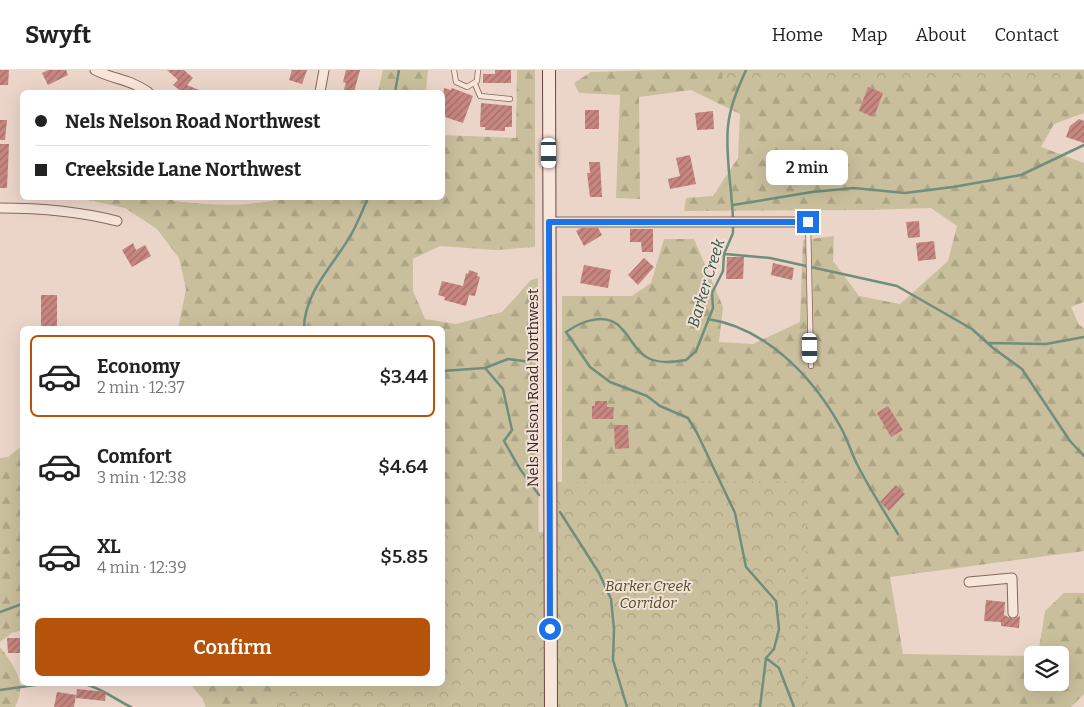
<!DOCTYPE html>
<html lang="en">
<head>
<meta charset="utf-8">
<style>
  :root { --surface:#fff; --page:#f2f2f2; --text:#222; --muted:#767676; --line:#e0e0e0; --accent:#b45309 }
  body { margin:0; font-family:Bitter,serif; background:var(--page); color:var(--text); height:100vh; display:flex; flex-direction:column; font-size:19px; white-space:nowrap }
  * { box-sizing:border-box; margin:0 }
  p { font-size:16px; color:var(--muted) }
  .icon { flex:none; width:28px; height:28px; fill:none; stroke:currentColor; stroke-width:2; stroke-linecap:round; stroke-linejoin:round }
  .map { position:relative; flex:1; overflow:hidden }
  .details { position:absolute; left:20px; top:256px; width:425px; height:360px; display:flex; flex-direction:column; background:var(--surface); border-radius:8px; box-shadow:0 5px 20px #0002 }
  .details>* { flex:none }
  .hud { position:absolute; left:20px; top:20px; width:425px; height:110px; border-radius:8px; box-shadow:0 5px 20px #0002; display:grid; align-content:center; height:110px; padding:0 15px; background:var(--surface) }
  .tools { position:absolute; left:1024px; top:576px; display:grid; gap:10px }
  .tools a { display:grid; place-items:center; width:45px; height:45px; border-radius:8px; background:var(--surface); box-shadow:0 5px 20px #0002; font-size:25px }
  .end { position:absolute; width:22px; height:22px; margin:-11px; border:6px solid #1a73e8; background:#fff; box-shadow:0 0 0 2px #fff }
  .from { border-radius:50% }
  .bubble { position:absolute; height:35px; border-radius:8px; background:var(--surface); box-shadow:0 5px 20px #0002; font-size:16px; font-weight:600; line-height:35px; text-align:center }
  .car { position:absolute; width:15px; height:30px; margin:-15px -8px; border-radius:6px; box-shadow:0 0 4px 1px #0007; background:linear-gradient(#fff 24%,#345 0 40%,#fff 0 76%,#345 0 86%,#fff 0) }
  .hud b { display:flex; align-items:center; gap:18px; height:48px; font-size:19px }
  .hud b+b { border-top:1px solid var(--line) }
  .hud i { width:12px; height:12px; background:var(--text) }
  ul { padding:9px 0 0; list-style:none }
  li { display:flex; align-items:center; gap:15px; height:82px; margin:0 10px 8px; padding:0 5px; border:2px solid transparent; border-radius:8px }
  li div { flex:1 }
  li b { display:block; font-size:19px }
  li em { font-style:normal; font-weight:600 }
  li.selected { border-color:var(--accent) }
  li>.icon { width:45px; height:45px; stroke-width:1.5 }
  .primary-button { display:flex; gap:10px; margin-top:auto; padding:10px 15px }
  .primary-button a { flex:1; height:58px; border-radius:8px; background:var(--accent); color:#fff; font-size:20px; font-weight:600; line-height:58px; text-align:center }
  header { display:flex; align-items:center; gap:30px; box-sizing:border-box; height:70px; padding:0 25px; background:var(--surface); border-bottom:1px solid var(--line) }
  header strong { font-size:24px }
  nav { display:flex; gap:28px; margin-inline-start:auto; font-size:18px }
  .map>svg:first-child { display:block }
  .forest { fill:url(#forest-firs) }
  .park { fill:url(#park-crowns) }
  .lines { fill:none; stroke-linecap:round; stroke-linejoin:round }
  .stream { stroke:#6f8e7c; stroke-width:2.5 }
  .building { fill:url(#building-hatch) }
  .lane-casing { stroke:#86665e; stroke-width:6 }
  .street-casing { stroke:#86665e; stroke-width:11 }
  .secondary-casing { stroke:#684741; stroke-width:14 }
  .lane { stroke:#f7e5da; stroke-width:4.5 }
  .street { stroke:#f7e5da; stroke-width:9 }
  .secondary { stroke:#f7e5da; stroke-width:12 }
  .route { stroke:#1a73e8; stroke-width:6 }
  .labels { text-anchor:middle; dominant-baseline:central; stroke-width:4; stroke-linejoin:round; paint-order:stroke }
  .street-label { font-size:15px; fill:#372420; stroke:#f3e1d7 }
  .park-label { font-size:15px; font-style:italic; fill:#524f29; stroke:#f3e1d7 }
  .water-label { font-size:16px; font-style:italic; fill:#315647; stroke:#f3e1d7 }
</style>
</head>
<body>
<header>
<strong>Swyft</strong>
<nav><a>Home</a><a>Map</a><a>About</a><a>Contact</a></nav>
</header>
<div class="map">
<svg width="1084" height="637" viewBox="0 0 1084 637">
  <defs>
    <pattern id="forest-firs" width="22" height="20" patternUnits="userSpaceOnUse" patternTransform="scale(1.25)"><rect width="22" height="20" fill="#c9bf9c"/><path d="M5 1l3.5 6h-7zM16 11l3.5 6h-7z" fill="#ada486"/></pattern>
    <pattern id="park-crowns" width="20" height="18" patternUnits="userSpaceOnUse" patternTransform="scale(1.25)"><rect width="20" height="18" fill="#c9bf9c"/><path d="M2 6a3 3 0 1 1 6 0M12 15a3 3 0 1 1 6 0" fill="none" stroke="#ada486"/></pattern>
    <pattern id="building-hatch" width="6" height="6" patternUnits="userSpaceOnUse" patternTransform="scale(1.25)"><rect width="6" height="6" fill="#c78680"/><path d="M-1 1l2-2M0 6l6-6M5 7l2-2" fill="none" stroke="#a26d68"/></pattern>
  </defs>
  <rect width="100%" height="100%" fill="#ebd5c8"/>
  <!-- forest -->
  <path class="forest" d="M383 0H428L426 22H378Z
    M517 0H535V177L495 180 440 176 413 189V221L425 249 456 254 502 242 531 210 538 208 539 637H206L202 628 190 614H442V259H178L186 219 179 188 157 159 125 138 79 128H170L174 131C210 135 248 138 283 128H442L443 65 516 68Z
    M658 0H1084V43L1054 54 1041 77 1084 93V232L1071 237 1079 255 1084 258V481L890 507 903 584 1032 586V612H1060V585H1038L1045 541 1064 523H1084V624L1071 637H562V226H632L651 213 664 169H694L723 237 719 272 753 274 800 252 803 170 834 166 833 191 859 226 900 234 948 191 957 156 931 138 869 140 684 141 686 128 713 126 738 88 740 44 691 20 639 27 640 129 616 128 620 25 579 23 574 13 591 2Z
    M22 376V560L12 563 0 572V388L8 387Z
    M0 577C14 596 28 613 15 637H0Z"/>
  <!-- park -->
  <path class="park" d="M723 0H1061V10H722Z
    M806 411V637H277V614H442L443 463 550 462 549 412Z"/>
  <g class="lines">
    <!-- stream -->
    <path class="stream" d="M395 22 399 0
      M733 135 812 122 854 118 905 123 953 117 1021 105 1084 75
      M733 150C732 118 725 87 728 56 730 36 738 18 746 0
      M733 155V163L724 184 723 201 712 223 713 238 696 281 686 290C674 292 660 294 648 288 636 282 631 268 622 259 607 241 582 251 566 262L590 297 610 312 647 326 660 336 688 348 697 363 735 443 746 497 776 531 779 559 774 579 766 588 760 637
      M725 184 770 188 897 216 972 259 993 278 1022 299 1070 371 1084 386
      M708 249C766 258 812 306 840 356 847 368 851 382 857 394 869 418 884 441 898 464
      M304 259C304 221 335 194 352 163 358 152 363 139 368 128
      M989 273 1046 274 1084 267
      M485 298 503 319 512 360 504 371 520 399 539 425
      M442 301 485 298 508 289 531 292 536 282
      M560 442 599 503 611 529 614 559 613 590 627 637
      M0 542 22 534
      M766 588 779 598 794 637
      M84 614C102 618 114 629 131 637
      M0 620 42 614"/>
  </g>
  <!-- building -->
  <path class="building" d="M0 0H9L8 15H0Z
    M48 0H66L68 5 48 15 42 3Z
    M167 0H184L193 8 187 15 204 22H182L173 15 178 10Z
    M292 0H307L302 14 289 10Z
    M346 0H360L354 22H343L346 13 343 12Z
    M495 0H511V13H483V4H495Z
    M868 17 883 23 874 47 859 41Z
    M444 18 451 20 452 18 473 26 463 53 442 46Z
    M481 33 512 36V57H505V61L485 60V57H480Z
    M585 40H599V59H585Z
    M713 41 714 59 697 60 695 43Z
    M1079 49 1084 51V73L1066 67 1070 56Z
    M0 50H7L5 70H0Z
    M0 74H9L7 118H0Z
    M690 85 696 114 670 119 668 109 680 106 676 88Z
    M589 92H600L602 127H590L587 103H590Z
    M919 151 920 167 908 168 906 152Z
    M581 158H598L602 165 584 176 576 161Z
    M630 159H653V182H642L641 172H630Z
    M934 171 936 189 918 191 916 173Z
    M133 173 136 180 145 175 151 186 132 197 122 180Z
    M727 187H744L743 209H726Z
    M644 188 654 197 638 215 628 205Z
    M773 193 794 198 792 210 771 205Z
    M584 195 611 200 608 218 580 213Z
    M469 200 478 203 477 206 480 207 475 226 469 225 466 236 444 230 445 227 438 225 442 211 463 216 466 203 468 204Z
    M41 225H57V259H41Z
    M595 331H607V337H614L613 349H592V336H595Z
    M888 336 903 360 891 367 877 343Z
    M614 355H628L629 378 615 379Z
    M896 415 905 424 889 441 880 432Z
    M986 530 1005 532 1004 545 1013 549 1020 546 1019 558 1001 556V552L984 551Z
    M7 568H22V583H8Z
    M77 619 106 622 105 631 76 628Z
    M57 622 76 625 74 637H54Z"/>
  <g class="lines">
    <defs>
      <path id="lane" d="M454 0 456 12 467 17 477 11 478 0
        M475 14 480 26 510 29
        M808 152 811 296"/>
      <path id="street" d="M95 0C114 10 128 8 148 22
        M320 22 324 0
        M0 138C41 138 78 141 117 151
        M549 152H808
        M969 512 1012 508 1013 543"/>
      <path id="secondary" d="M549 0 551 637"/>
    </defs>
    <!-- lane casing -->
    <use href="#lane" class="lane-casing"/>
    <!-- street casing -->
    <use href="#street" class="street-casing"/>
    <!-- secondary casing -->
    <use href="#secondary" class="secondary-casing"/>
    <!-- lane -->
    <use href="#lane" class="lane"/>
    <!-- street -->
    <use href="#street" class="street"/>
    <!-- secondary -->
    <use href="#secondary" class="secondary"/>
  </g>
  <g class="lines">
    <!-- route -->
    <path class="route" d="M550 559 549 152H808"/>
  </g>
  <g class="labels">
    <!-- street labels -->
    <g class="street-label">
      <text transform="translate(533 318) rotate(-90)">Nels Nelson Road Northwest</text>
    </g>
    <!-- park labels -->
    <g class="park-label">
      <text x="648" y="516">Barker Creek<tspan x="648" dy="17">Corridor</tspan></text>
    </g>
    <!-- water labels -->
    <g class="water-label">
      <text transform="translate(706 213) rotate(-73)">Barker Creek</text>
    </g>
  </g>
</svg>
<div class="tools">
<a><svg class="icon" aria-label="layers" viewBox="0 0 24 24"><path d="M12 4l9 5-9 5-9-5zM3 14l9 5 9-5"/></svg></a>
</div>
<i class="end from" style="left:550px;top:559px"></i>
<i class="end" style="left:808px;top:152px"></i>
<div class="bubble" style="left:766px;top:80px;width:82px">2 min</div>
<i class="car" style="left:549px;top:83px;rotate:180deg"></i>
<i class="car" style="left:810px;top:278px;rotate:179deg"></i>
<div class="hud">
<b><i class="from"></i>Nels Nelson Road Northwest</b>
<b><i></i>Creekside Lane Northwest</b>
</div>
<section class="details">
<ul>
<li class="selected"><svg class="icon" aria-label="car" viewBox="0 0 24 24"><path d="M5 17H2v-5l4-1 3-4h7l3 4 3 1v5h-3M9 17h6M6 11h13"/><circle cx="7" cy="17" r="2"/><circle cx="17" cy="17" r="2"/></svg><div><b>Economy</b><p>2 min · 12:37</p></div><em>$3.44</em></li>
<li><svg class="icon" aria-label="car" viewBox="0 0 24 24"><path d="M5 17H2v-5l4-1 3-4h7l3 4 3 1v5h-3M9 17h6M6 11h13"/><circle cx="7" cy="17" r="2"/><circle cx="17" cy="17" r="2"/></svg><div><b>Comfort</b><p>3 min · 12:38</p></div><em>$4.64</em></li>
<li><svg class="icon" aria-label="car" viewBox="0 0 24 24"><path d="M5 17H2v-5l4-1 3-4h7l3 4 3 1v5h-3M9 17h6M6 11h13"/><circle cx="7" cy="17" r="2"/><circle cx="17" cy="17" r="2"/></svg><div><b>XL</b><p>4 min · 12:39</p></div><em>$5.85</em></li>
</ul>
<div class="primary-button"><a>Confirm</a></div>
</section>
</div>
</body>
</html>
